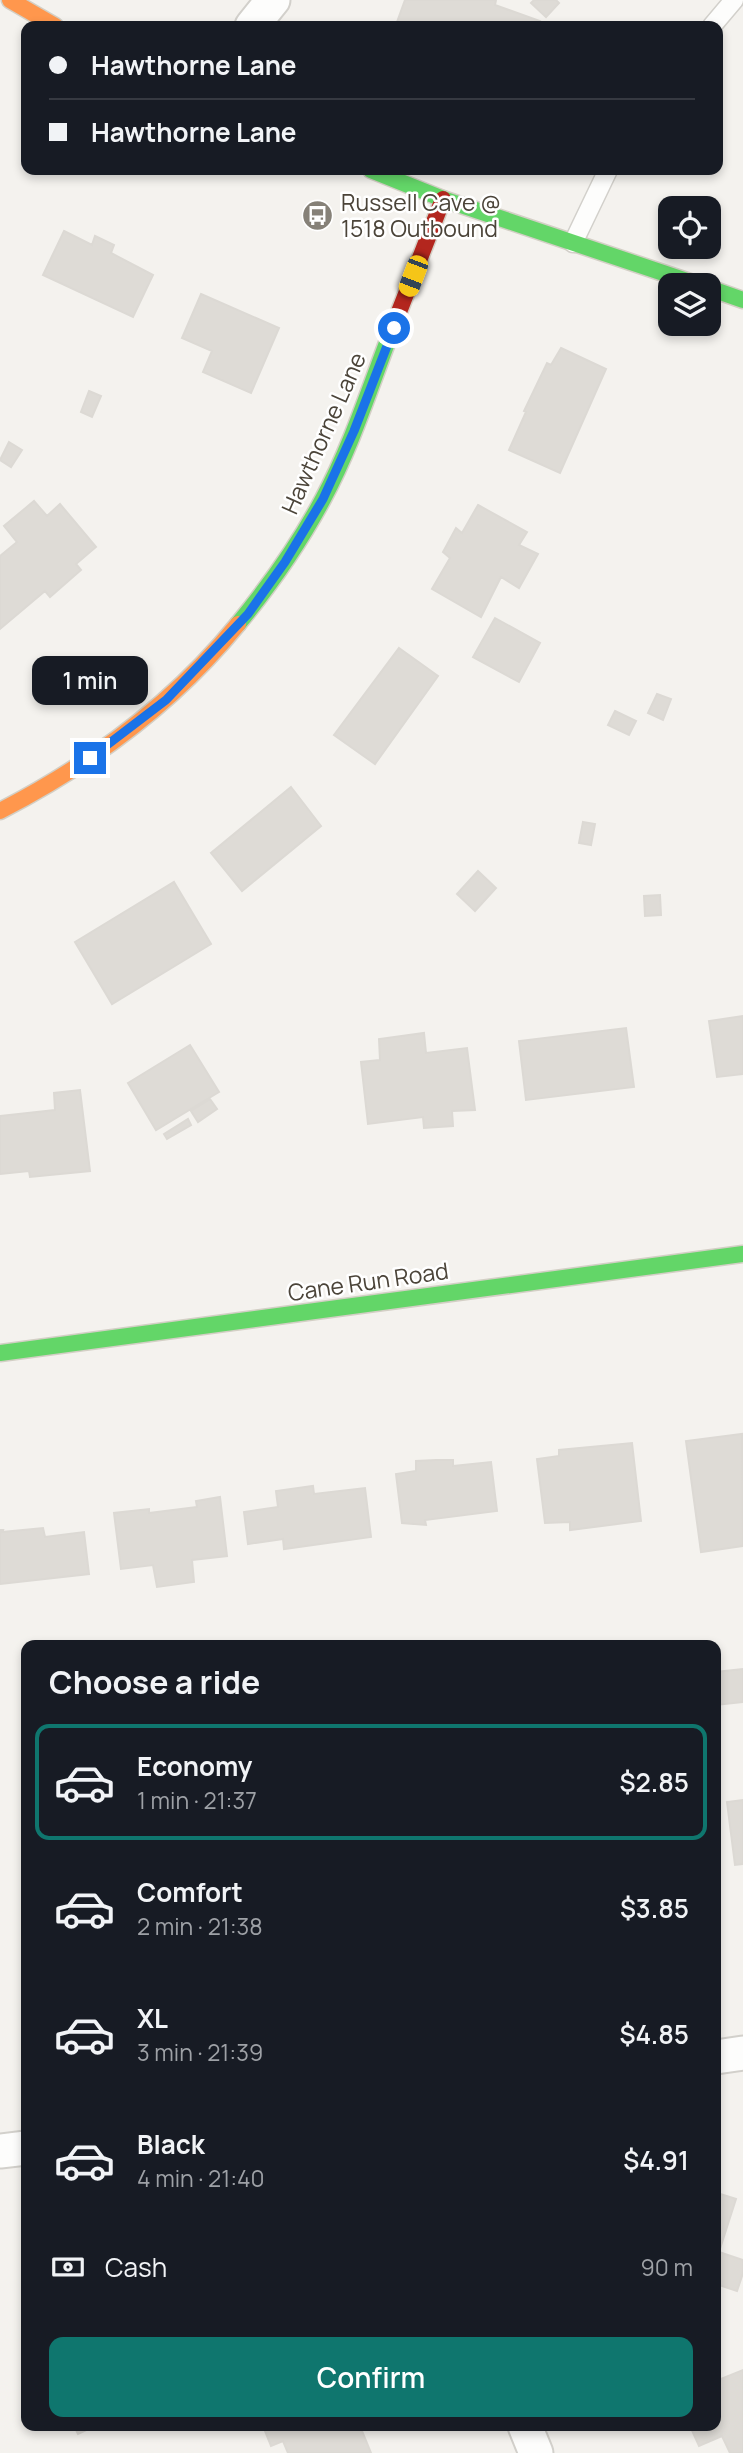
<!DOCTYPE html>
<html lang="en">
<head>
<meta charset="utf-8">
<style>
  :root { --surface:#171b24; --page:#242831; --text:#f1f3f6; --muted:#9ea1a6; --line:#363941; --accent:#0f766e }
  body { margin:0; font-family:Manrope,sans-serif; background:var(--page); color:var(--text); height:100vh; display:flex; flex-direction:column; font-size:26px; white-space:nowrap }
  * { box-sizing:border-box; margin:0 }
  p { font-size:23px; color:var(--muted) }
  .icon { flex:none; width:38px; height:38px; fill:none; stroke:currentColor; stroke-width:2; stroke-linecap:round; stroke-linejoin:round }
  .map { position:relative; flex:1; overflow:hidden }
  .drawer { position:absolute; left:21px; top:1640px; width:700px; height:791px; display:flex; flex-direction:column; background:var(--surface); border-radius:14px; box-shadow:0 4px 10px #0003 }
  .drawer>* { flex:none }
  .hud { position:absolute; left:21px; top:21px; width:702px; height:154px; border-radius:14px; box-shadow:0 4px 10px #0003; display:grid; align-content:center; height:154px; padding:0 28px; background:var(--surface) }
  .tools { position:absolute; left:658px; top:196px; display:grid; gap:14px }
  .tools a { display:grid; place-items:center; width:63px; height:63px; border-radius:14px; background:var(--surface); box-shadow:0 4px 10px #0003; font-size:35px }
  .end { position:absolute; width:32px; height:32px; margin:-16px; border:9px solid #1a73e8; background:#fff; box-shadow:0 0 0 4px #fff }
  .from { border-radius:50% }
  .bubble { position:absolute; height:49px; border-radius:14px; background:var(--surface); box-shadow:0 4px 10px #0003; font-size:23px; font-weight:600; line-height:49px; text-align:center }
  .car { position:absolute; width:21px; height:42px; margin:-21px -10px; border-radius:9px; box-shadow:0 0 5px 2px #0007; background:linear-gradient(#f5c518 24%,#345 0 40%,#f5c518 0 76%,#345 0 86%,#f5c518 0) }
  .hud b { display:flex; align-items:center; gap:24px; height:66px; font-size:26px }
  .hud b+b { border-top:2px solid var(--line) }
  .hud i { width:18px; height:18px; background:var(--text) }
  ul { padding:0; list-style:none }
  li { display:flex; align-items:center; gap:21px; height:116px; margin:0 14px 10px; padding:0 14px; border:4px solid transparent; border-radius:14px }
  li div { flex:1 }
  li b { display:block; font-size:26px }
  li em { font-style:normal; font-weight:600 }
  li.on { border-color:var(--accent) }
  li>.icon { width:63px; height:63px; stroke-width:1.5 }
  h2 { padding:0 28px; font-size:32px; line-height:84px }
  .pay { display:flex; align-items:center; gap:18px; height:77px; padding:0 28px; font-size:26px }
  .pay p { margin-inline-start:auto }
  .action { display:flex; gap:14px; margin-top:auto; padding:14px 28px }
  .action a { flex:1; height:80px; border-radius:14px; background:var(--accent); color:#fff; font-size:28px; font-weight:600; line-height:80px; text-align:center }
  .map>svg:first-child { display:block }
  .building { fill:#dedbd6; stroke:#dcd9d4; stroke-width:2 }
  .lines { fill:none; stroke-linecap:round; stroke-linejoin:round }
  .lane-casing { stroke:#d2d0cb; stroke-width:21 }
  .street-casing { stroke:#d2d0cb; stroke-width:37 }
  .fast-casing { stroke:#d3cfc5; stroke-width:19 }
  .slow-casing { stroke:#d3cfc5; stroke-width:19 }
  .jam-casing { stroke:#d3cfc5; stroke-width:19 }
  .lane { stroke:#fdfdfc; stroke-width:18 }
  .street { stroke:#fdfdfc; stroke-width:33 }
  .fast { stroke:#63d668; stroke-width:16 }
  .slow { stroke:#ff974d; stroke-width:16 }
  .jam { stroke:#b3261e; stroke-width:16 }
  .route { stroke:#1a73e8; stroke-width:9 }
  .labels { text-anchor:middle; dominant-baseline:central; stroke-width:5; stroke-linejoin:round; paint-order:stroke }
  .poi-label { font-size:23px; fill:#4b4439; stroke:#fff; text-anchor:start }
  .street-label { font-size:23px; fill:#4b4439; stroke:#fff }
</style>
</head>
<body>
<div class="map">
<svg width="743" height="2453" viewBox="0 0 743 2453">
  <rect width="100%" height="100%" fill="#f4f2ee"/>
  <!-- building -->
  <path class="building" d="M405 0H496L495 5 540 21 538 26H399L396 25Z
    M534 0H556L559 3 546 17 531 3Z
    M64 231 92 245 95 236 114 245 111 253 153 275 133 317 43 275Z
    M201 294 279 328 251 393 203 372 212 351 182 338Z
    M561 348 606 369 560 473 509 450 526 412 524 411 547 363 551 365Z
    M89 391 101 396 92 417 81 412Z
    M9 442 22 450 11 467 0 460Z
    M34 501 47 516 60 504 96 547 76 564 81 570 50 597 45 591 0 629V556L17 542 4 526Z
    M478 505 527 532 519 545 538 554 519 588 501 577 481 617 432 589 450 558 443 552 456 528 462 533Z
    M495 618 540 643 519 682 473 657Z
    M399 648 438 676 375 764 334 735Z
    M657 694 671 699 663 720 648 713Z
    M615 711 636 721 629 735 608 725Z
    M291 787 321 826 242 891 211 853Z
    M583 822 595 824 591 845 579 843Z
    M478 871 496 888 475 911 457 894Z
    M174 882 211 944 112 1004 75 942Z
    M660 895 661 915 645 916 644 896Z
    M743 1016V1074L717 1077 709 1021Z
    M626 1028 634 1087 526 1100 519 1041Z
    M424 1033 426 1053 467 1048 475 1110 452 1111 453 1126 424 1128 423 1117 368 1124 361 1062 380 1060 379 1039Z
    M190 1045 219 1092 156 1130 128 1083Z
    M80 1090 90 1171 30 1177 29 1171 0 1174V1116L55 1110 54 1093Z
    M210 1099 217 1109 198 1122 191 1111Z
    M188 1119 191 1125 167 1139 164 1134Z
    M742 1434 743 1546 701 1552 686 1441Z
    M632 1443 641 1521 570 1530V1522L545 1523 537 1459 559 1456V1450Z
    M436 1460H453V1466L491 1462 497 1511 425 1520 426 1525 402 1523 396 1474 416 1471V1461Z
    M313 1486 314 1494 365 1488 371 1537 284 1549 283 1539 248 1544 244 1512 278 1507 276 1491Z
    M220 1497 227 1556 192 1560 194 1582 157 1587 153 1565 121 1569 114 1513 149 1509V1513L197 1507 196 1501Z
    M43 1528 45 1537 84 1532 89 1574 0 1584V1530H3L2 1532Z
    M743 1669V1702L716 1705V1672Z
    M743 1800V1864L735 1865 727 1802Z
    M716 2187H718L717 2193 736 2199 719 2252 743 2260V2273L737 2291 716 2284Z
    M743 2370V2453H730L722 2436 699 2446 690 2426H716V2381Z
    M74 2426H95L78 2434Z
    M263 2426H360L371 2453H288L283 2441 271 2446Z"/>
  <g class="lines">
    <defs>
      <path id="lane" d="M712 26 734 0
        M573 243 608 170"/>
      <path id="street" d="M252 26 273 0
        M716 2057 743 2053
        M0 2151 26 2148
        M525 2426 536 2453"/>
      <path id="fast" d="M371 170 443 199 699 285
        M709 288 743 300
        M238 624C270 585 299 544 323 499 351 447 369 390 390 335
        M0 1353 743 1254"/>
      <path id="slow" d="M10 0 55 26
        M0 811C91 764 173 704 238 624"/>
      <path id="jam" d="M390 335 443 199"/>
    </defs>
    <!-- lane casing -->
    <use href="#lane" class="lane-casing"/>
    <!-- street casing -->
    <use href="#street" class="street-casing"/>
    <!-- fast casing -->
    <use href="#fast" class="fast-casing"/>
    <!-- slow casing -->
    <use href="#slow" class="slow-casing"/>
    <!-- jam casing -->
    <use href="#jam" class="jam-casing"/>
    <!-- lane -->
    <use href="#lane" class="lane"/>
    <!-- street -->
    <use href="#street" class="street"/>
    <!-- fast -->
    <use href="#fast" class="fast"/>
    <!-- slow -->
    <use href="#slow" class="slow"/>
    <!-- jam -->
    <use href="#jam" class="jam"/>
  </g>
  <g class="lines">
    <!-- route -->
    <path class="route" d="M90 758 166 700 248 614 285 562 323 499 354 431 394 328"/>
  </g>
  <!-- icons -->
  <defs>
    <symbol id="bus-disc" viewBox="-11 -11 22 22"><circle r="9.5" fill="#868178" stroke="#fff"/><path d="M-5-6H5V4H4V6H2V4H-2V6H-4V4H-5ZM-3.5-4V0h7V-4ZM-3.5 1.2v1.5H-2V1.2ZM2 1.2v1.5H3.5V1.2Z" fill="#fff"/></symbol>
  </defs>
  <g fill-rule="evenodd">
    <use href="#bus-disc" x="300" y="198" width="35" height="35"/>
  </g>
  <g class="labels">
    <!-- poi labels -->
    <g class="poi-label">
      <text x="341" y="202">Russell Cave @<tspan x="341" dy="26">1518 Outbound</tspan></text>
    </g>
    <!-- street labels -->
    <g class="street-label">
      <text transform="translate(323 433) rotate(-66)">Hawthorne Lane</text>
      <text transform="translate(368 1281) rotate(-8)">Cane Run Road</text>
    </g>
  </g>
</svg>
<div class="tools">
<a><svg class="icon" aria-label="locate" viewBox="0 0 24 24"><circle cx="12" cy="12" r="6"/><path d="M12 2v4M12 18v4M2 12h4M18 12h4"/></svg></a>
<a><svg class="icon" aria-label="layers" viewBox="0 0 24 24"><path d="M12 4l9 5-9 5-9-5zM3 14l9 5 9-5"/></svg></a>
</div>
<i class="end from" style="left:394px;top:328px"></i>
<i class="end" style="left:90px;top:758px"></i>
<div class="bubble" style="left:32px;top:656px;width:116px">1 min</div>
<i class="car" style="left:413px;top:276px;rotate:201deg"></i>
<div class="hud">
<b><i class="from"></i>Hawthorne Lane</b>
<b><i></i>Hawthorne Lane</b>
</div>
<section class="drawer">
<h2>Choose a ride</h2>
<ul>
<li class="on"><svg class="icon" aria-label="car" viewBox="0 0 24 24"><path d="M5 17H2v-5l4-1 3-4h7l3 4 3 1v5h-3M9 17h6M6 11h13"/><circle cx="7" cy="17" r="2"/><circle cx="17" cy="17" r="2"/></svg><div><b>Economy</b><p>1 min · 21:37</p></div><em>$2.85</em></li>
<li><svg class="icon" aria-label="car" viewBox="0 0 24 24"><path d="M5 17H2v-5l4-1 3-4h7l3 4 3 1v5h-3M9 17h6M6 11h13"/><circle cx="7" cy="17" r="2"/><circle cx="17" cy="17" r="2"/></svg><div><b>Comfort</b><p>2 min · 21:38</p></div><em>$3.85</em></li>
<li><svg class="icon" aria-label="car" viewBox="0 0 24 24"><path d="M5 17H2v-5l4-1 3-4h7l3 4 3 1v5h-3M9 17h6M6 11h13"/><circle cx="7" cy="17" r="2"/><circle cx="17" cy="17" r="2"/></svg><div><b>XL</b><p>3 min · 21:39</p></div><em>$4.85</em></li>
<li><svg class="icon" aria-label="car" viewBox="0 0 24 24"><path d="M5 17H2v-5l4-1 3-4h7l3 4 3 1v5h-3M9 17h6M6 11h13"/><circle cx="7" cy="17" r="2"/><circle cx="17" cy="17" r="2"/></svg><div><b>Black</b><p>4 min · 21:40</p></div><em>$4.91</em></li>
</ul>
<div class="pay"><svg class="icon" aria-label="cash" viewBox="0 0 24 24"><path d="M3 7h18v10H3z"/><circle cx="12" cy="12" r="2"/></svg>Cash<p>90 m</p></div>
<div class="action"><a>Confirm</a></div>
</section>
</div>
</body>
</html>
